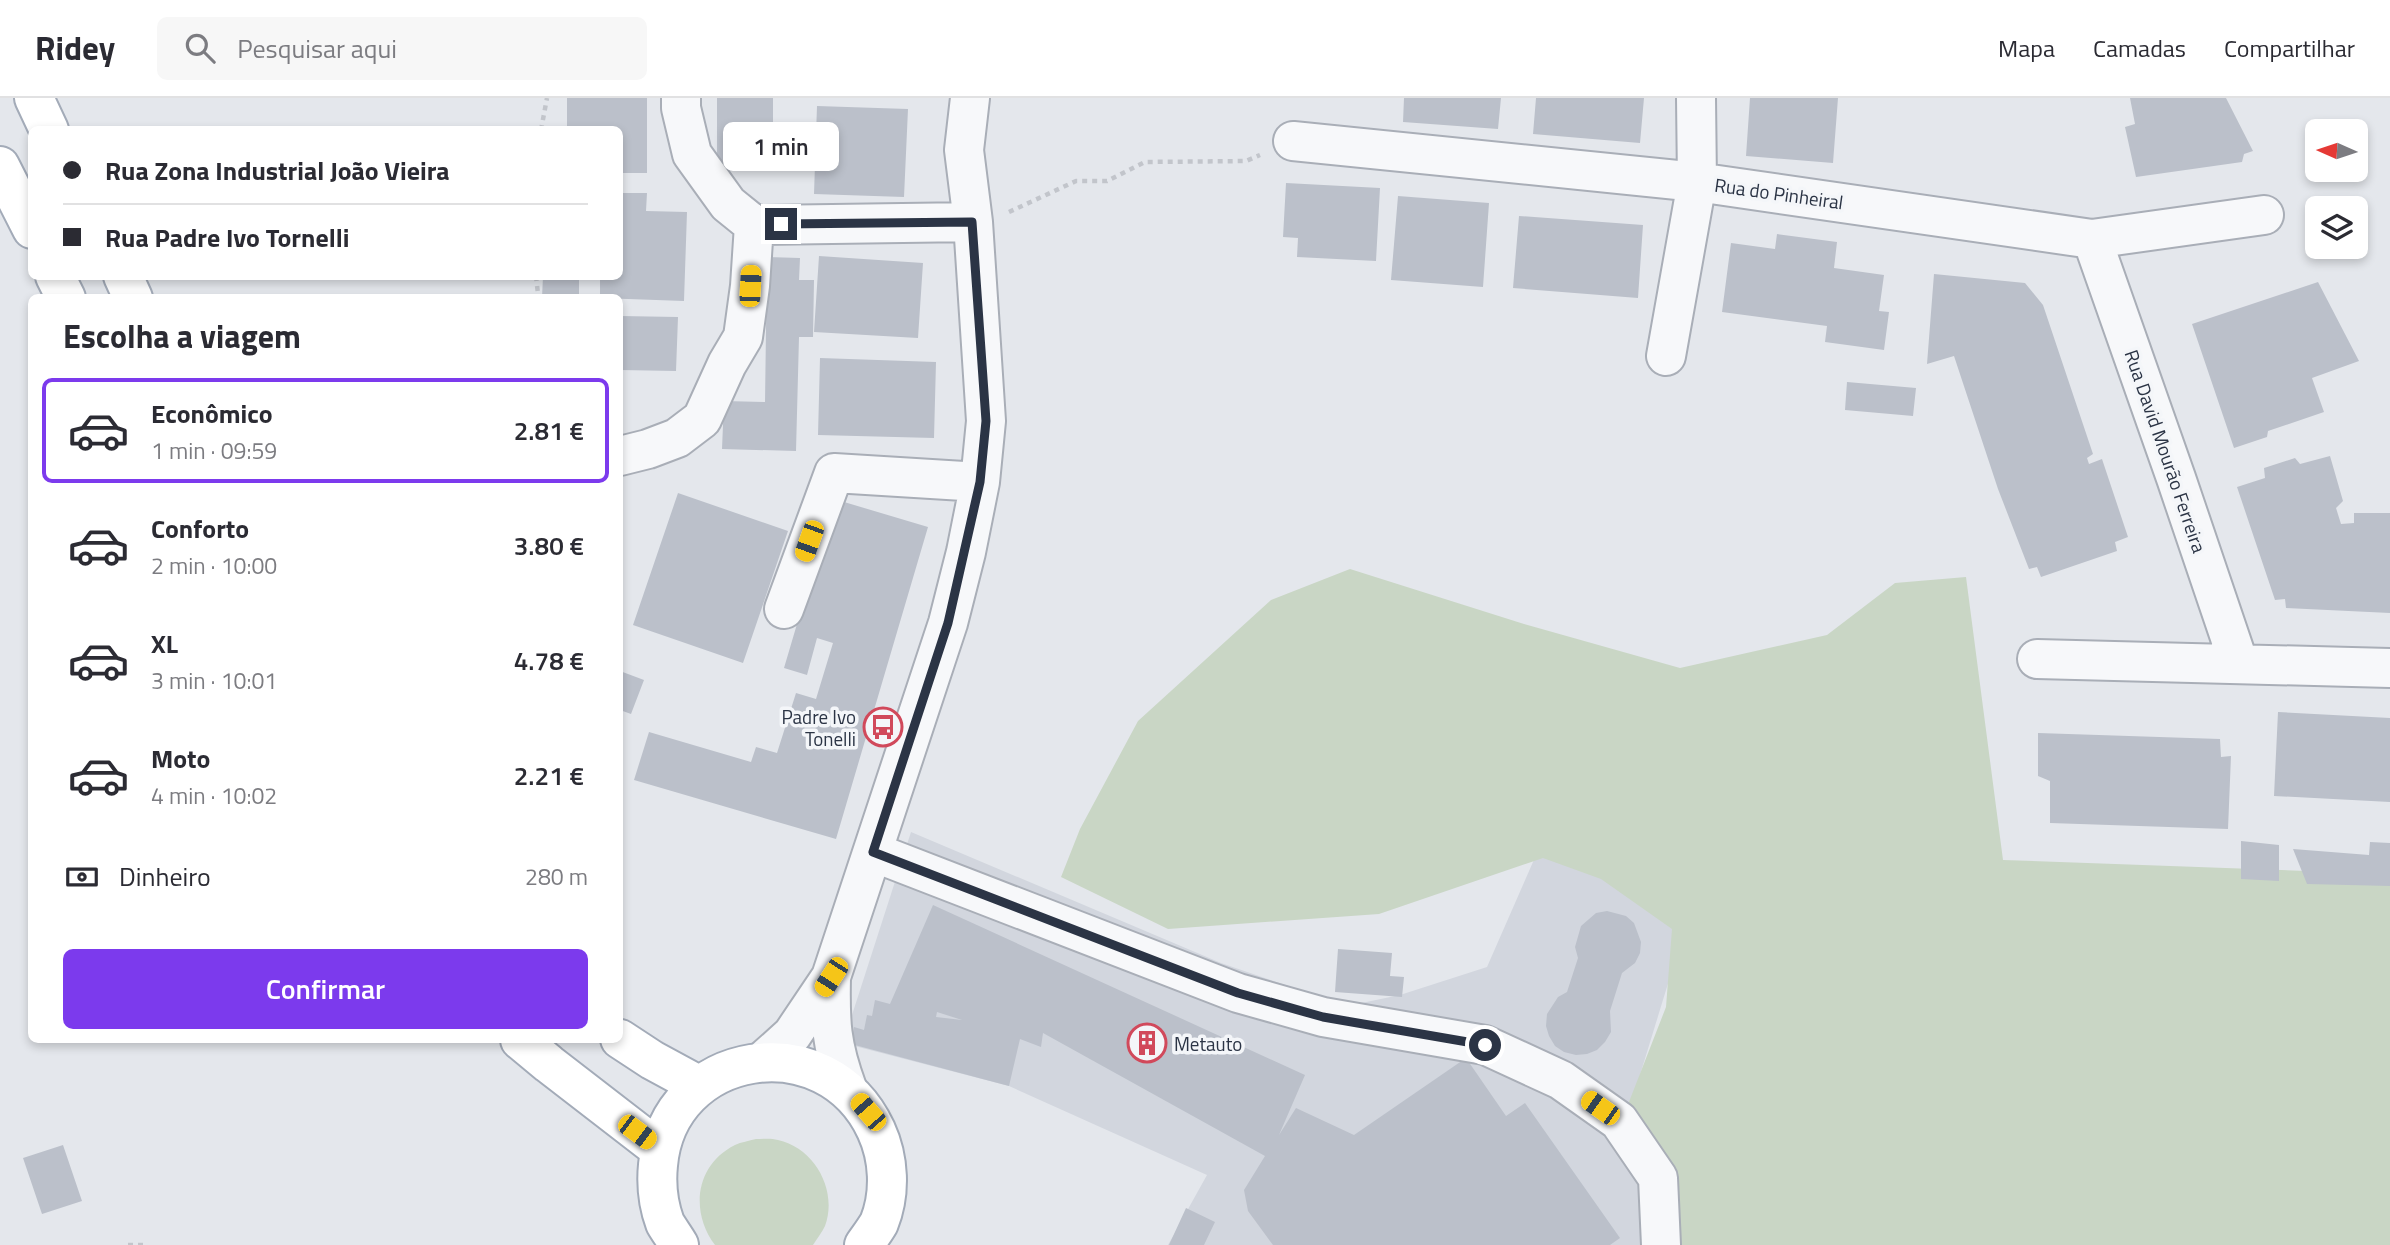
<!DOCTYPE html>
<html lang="pt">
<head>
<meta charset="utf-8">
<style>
  :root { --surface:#fff; --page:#f7f7f7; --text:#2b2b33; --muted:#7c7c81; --line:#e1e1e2; --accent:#7c3aed }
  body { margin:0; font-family:"Titillium Web",sans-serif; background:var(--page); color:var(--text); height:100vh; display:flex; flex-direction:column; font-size:26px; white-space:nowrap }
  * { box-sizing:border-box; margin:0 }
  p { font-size:23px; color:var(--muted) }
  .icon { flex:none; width:38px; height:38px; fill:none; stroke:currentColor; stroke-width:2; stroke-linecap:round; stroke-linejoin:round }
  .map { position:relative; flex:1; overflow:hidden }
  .drawer { position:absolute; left:28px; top:196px; width:595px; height:749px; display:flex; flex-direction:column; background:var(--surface); border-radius:10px; box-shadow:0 4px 10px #0003 }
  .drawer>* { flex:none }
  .hud { position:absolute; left:28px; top:28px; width:595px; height:154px; border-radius:10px; box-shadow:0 4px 10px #0003; display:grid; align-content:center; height:154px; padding:0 35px; background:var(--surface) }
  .needle { width:46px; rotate:273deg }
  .fabs { position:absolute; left:2305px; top:21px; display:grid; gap:14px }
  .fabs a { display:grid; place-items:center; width:63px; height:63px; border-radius:10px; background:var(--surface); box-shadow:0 4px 10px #0003; font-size:35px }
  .end { position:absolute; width:32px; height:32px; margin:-16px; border:9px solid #2b3445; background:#fff; box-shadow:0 0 0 4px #fff }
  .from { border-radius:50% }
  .bubble { position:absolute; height:49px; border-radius:10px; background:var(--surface); box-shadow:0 4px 10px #0003; font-size:23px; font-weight:600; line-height:49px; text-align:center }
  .car { position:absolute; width:21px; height:42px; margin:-21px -10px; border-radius:9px; box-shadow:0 0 5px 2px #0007; background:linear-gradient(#f5c518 24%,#345 0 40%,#f5c518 0 76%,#345 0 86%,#f5c518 0) }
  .hud b { display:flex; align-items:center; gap:24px; height:66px; font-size:26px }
  .hud b+b { border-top:2px solid var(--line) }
  .hud i { width:18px; height:18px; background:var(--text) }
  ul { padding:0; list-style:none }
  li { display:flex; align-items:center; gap:21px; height:105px; margin:0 14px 10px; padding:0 21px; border:4px solid transparent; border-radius:10px }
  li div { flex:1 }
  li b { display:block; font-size:26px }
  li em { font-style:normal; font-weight:600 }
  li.on { border-color:var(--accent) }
  li>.icon { width:63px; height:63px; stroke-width:1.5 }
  h2 { padding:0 35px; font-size:32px; line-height:84px }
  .pay { display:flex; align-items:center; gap:18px; height:77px; padding:0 35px; font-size:26px }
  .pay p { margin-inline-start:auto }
  .button { display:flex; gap:14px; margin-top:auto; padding:14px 35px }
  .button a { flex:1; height:80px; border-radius:10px; background:var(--accent); color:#fff; font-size:28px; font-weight:600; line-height:80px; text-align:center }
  header { display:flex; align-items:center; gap:42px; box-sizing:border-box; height:98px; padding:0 35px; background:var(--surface); border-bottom:2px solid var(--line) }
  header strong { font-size:33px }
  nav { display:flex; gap:38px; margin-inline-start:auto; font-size:24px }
  .search { width:490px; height:63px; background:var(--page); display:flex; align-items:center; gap:18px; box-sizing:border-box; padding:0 24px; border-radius:10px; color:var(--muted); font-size:26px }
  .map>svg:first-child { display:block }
  .built { fill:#d2d6de }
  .green { fill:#c9d6c5 }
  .building { fill:#bbc0ca; fill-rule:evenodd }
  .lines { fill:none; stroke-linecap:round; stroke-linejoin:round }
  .minor-casing { stroke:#a9aeb7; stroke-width:42 }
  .major-casing { stroke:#a3abb8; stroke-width:42 }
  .path { stroke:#c2c5cb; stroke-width:4.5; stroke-dasharray:5 5; stroke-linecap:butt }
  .minor { stroke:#f7f8fa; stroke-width:38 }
  .major { stroke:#fff; stroke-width:38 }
  .route { stroke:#2b3445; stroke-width:9 }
  .labels { text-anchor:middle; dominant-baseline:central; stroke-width:7; stroke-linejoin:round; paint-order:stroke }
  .street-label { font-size:19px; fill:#2b3445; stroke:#f4f6f9 }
  .poi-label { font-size:19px; fill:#2b3445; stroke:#f4f6f9; text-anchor:end }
</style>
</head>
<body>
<header>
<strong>Ridey</strong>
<div class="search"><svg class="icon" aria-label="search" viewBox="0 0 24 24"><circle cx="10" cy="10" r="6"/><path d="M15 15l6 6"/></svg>Pesquisar aqui</div>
<nav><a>Mapa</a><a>Camadas</a><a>Compartilhar</a></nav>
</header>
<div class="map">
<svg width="2390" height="1147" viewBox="0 0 2390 1147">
  <rect width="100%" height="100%" fill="#e4e7ec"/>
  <!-- built -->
  <path class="built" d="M911 734 1221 865 1347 908 1400 897 1487 869 1540 748 1693 804 1632 1003 1679 1147H1168L1207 1077 1009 988 843 945Z"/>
  <!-- green -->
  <path class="green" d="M1350 471 1524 526 1680 570 1827 537 1895 485 1966 479 2003 762 2390 776V1147H1652V1093L1613 1045 1666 909 1672 831 1601 781 1543 760 1379 816 1168 831 1061 779 1080 731 1138 623 1271 502Z
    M756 1041C763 1041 771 1040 778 1042 815 1050 838 1093 825 1128 822 1134 817 1141 813 1147H715C690 1114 695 1067 735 1047 741 1044 749 1043 756 1041Z"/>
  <!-- building -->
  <path class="building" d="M567 0H647V75H620V32H567Z
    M717 0H773V67L717 66Z
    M1404 0H1501L1498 31 1403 24Z
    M1536 0H1644L1640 45 1533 36Z
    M1750 0H1838L1833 65 1746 58Z
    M2130 0H2226L2253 53 2244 56 2242 64 2136 79 2125 29 2135 26Z
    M817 8 908 11 904 99 814 96Z
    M1286 85 1380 90 1376 163 1297 159 1298 140 1283 139Z
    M620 95H647L646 113 687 114 684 203 600 200V178H620Z
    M1398 98 1489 105 1483 189 1391 182Z
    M1519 118 1643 127 1638 200 1513 190Z
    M1777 136 1837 144 1834 170 1884 177 1879 213 1889 214 1884 252 1825 244 1827 228 1722 214 1731 145 1775 151Z
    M819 158 923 165 918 240 814 234Z
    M767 159 800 160 799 182H814L813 239H799L796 353 722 351 724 303 765 304Z
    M1934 176 2025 185 2043 207 2093 356 2087 360 2089 366 2102 361 2128 439 2115 444 2117 453 2041 479 2037 469 2029 471 1998 391 1954 258 1927 266Z
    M543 178H579V200H542Z
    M2318 184 2359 263 2312 280 2324 314 2268 333 2267 339 2234 350 2192 226Z
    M620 218 678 219 676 273 620 272Z
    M820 260 936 264 934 340 818 337Z
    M1847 284 1916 290 1913 318 1845 312Z
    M2330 358 2343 403 2336 410 2341 426 2354 425V415H2390V515L2286 510 2285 501 2275 502 2237 389 2265 380 2264 370 2295 360 2300 366Z
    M678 395 788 433 743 565 633 527Z
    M834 401 928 429 836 741 634 682 649 634 751 664 756 649 777 655 796 595 816 601 833 545 817 540 807 577 784 570Z
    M620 573 644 582 631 616 620 612Z
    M2278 614 2390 620V704L2274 698Z
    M2038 635 2220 641 2221 659 2231 658 2228 731 2050 725V683L2038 678Z
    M2241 743 2279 747V783L2241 781Z
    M2370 744 2390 745V788L2307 786 2293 751 2369 757Z
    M933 807 1305 977 1279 1037 1296 1010 1354 1037 1466 960 1506 1018 1525 1005 1620 1140 1610 1147H1273L1248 1113 1244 1092 1265 1058 1043 935 1041 949 1020 941 1009 988 851 946 854 929 864 932 867 917 872 918 875 902 890 906ZM937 914 962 922 936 919Z
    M1607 813 1626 818 1634 825 1641 844 1640 855 1635 865 1622 875 1610 913 1611 934 1605 944 1597 952 1587 956 1576 957 1564 954 1555 948 1549 938 1546 928 1547 916 1558 899 1567 894 1578 860 1575 849 1581 828 1596 815Z
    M1338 851 1392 855 1390 878 1404 879 1402 899 1335 894Z
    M63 1047 82 1103 42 1116 23 1060Z
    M1186 1110 1215 1124 1204 1147H1169Z"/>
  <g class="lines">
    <defs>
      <path id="minor" d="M681 0V10L692 56 728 106 754 127 973 124
        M1293 43 1697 84 2092 141 2264 117
        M2092 141 2176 380 2239 566
        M1666 258 1697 84 1696 0
        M620 358 648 351 677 340 702 321 727 266 743 239 750 188 754 127
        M784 511 834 375 980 384
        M2037 561 2390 570
        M873 754 1238 895 1323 919 1485 947 1561 982 1619 1023 1658 1080 1661 1147
        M831 879C830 924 831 947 847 990
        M763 963 792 937 831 879 948 525 966 454 980 384 986 323 973 124 964 52 970 0"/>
      <path id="major" d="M34 0 49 32
        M0 68 32 131
        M55 178 66 200
        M123 178 133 200
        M620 941 652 962 700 988
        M520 942 549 966 659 1051
        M679 1147C675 1140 669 1132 665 1125 658 1106 656 1087 658 1067 668 951 826 925 876 1032 889 1060 891 1095 879 1125 875 1132 869 1140 864 1147"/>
    </defs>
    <!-- minor casing -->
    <use href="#minor" class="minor-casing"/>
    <!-- major casing -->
    <use href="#major" class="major-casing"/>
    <!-- path -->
    <path class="path" d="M541 32 547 0
      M1009 114 1076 83H1107L1145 64 1246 63 1260 57
      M536 178 538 196
      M128 1147H146"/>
    <!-- minor -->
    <use href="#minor" class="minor"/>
    <!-- major -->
    <use href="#major" class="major"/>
  </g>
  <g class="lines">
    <!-- route -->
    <path class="route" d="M781 126 972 124 986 323 980 384 948 525 873 754 1238 895 1323 919 1485 947"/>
  </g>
  <!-- icons -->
  <defs>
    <symbol id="bus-ring" viewBox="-11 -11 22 22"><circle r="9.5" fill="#f4f6f9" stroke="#d1495b" stroke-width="1.5"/><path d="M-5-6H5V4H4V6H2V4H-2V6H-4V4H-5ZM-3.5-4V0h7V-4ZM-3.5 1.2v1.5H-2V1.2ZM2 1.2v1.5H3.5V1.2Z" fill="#d1495b"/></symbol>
    <symbol id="building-ring" viewBox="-11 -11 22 22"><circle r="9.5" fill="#f4f6f9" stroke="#d1495b" stroke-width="1.5"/><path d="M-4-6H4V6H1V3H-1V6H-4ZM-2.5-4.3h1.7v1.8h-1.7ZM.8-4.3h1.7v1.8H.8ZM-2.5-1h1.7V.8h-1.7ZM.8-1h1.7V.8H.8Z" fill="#d1495b"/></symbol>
  </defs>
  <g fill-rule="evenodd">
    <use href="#bus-ring" x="861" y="607" width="44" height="44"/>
    <use href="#building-ring" x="1125" y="923" width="44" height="44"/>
  </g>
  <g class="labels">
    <!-- street labels -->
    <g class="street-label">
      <text transform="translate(1779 95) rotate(8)">Rua do Pinheiral</text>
      <text transform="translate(2166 353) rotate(71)">Rua David Mourão Ferreira</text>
    </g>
    <!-- poi labels -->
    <g class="poi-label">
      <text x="856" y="618">Padre Ivo<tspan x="856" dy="22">Tonelli</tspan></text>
      <text x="1174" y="945" text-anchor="start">Metauto</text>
    </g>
  </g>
</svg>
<div class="fabs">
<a><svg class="needle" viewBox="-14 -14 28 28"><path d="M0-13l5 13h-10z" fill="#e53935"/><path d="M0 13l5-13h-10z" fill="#7c7c81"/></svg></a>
<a><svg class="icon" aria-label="layers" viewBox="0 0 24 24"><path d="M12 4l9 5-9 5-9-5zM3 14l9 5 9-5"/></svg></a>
</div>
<i class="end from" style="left:1485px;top:947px"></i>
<i class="end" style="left:781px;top:126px"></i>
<div class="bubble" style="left:723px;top:24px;width:116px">1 min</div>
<i class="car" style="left:750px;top:188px;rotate:3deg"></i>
<i class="car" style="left:809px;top:443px;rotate:200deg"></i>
<i class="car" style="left:831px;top:879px;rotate:213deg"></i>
<i class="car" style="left:1600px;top:1010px;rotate:305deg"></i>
<i class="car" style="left:868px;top:1014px;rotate:319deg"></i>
<i class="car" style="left:637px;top:1034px;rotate:127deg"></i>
<div class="hud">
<b><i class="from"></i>Rua Zona Industrial João Vieira</b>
<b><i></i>Rua Padre Ivo Tornelli</b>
</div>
<section class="drawer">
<h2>Escolha a viagem</h2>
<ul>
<li class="on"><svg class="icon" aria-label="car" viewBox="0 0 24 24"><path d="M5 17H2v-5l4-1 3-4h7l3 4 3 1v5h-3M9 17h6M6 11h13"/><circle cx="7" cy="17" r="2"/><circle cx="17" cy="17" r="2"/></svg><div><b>Econômico</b><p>1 min · 09:59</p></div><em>2.81 €</em></li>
<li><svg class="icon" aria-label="car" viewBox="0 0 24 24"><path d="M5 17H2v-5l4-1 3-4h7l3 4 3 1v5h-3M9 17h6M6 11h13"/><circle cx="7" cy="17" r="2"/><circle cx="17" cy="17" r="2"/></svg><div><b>Conforto</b><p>2 min · 10:00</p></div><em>3.80 €</em></li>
<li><svg class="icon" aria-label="car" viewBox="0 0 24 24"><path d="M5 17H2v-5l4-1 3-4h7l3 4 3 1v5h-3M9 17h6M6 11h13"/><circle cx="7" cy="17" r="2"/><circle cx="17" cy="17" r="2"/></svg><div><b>XL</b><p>3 min · 10:01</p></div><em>4.78 €</em></li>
<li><svg class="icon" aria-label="car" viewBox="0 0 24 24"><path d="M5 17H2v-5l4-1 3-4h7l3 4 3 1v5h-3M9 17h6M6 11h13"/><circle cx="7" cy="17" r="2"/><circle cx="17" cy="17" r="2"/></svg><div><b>Moto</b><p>4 min · 10:02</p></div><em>2.21 €</em></li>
</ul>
<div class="pay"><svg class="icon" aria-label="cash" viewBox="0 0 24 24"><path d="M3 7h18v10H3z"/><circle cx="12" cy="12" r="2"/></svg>Dinheiro<p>280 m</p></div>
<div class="button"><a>Confirmar</a></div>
</section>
</div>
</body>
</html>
